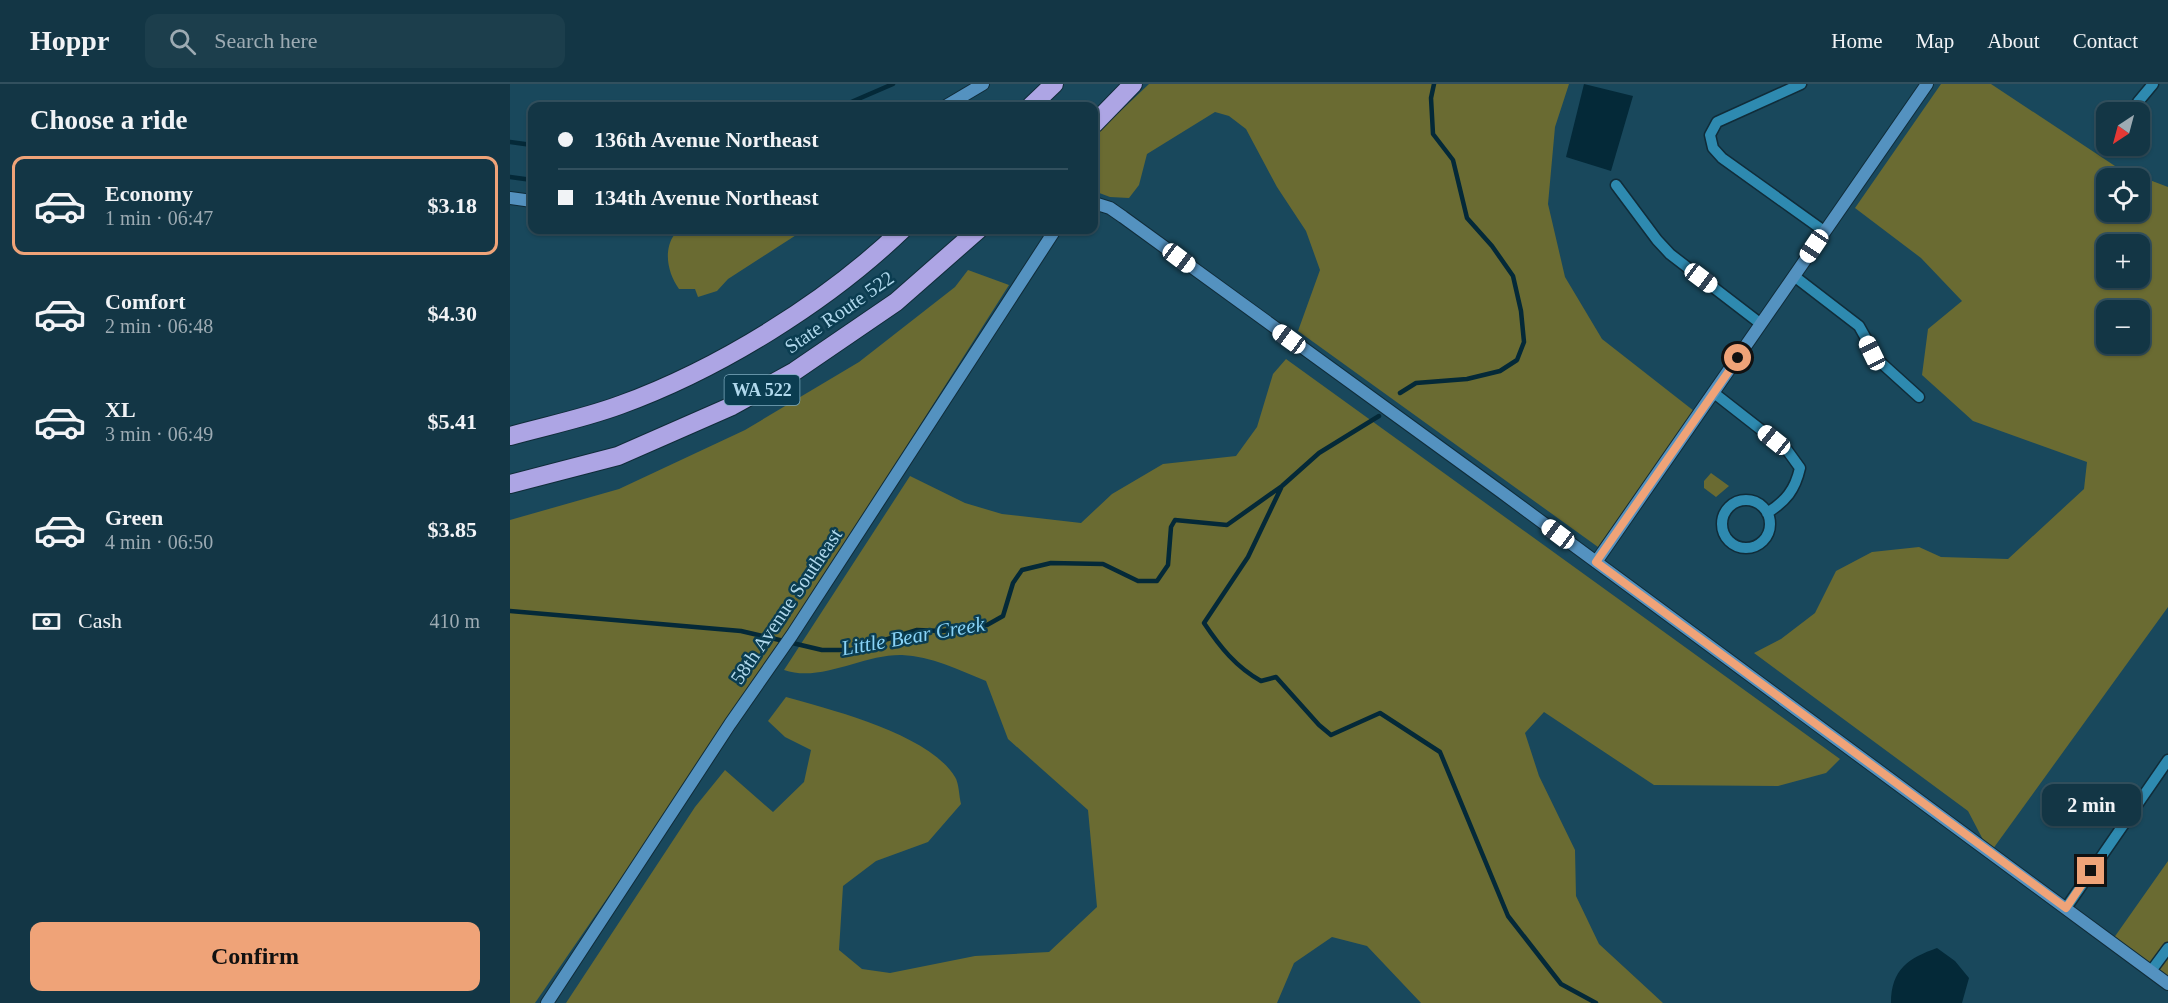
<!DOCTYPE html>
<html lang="en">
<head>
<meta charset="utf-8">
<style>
  :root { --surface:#133645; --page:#1c3e4c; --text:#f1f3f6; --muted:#9dabb3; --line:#32505e; --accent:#efa378 }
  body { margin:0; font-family:Georgia,serif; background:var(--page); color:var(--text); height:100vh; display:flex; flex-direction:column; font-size:22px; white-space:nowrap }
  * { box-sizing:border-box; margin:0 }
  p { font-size:20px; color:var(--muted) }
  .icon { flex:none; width:33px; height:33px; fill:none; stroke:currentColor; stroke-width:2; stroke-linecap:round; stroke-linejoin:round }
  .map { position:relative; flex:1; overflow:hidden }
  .panel { display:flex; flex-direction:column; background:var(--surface); width:510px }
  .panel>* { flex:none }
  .top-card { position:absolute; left:18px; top:18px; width:570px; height:132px; border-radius:12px; box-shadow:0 2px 4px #0004,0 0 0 2px var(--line); display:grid; align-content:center; height:132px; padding:0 30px; background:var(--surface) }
  .needle { width:39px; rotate:216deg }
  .controls { position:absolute; left:1586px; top:18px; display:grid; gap:12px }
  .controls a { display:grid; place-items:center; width:54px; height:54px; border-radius:12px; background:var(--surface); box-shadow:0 2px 4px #0004,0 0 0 2px var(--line); font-size:30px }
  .end { position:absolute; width:27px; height:27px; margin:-14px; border:8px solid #efa378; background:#111; box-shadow:0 0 0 3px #111 }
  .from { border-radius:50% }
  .bubble { position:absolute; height:42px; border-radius:12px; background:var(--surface); box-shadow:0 2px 4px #0004,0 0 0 2px var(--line); font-size:20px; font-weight:800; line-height:42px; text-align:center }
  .car { position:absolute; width:18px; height:36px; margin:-18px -9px; border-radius:8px; box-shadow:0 0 4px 2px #0007; background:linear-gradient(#fff 24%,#345 0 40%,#fff 0 76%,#345 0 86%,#fff 0) }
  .top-card b { display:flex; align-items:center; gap:21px; height:57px; font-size:22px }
  .top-card b+b { border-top:2px solid var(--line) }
  .top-card i { width:15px; height:15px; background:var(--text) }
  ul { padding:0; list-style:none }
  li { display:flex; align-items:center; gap:18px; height:99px; margin:0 12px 9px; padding:0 18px; border:3px solid transparent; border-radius:12px }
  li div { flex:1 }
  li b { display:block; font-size:22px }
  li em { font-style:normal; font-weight:800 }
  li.on { border-color:var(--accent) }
  li>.icon { width:54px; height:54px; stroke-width:1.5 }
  h2 { padding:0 30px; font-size:27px; line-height:72px }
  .pay { display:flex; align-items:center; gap:15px; height:66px; padding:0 30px; font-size:22px }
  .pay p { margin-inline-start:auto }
  .button { display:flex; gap:12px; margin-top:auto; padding:12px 30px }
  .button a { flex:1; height:69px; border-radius:12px; background:var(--accent); color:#111; font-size:24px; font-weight:800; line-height:69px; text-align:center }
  header { display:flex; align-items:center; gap:36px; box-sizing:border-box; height:84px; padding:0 30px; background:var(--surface); border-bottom:2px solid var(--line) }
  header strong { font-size:28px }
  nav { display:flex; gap:33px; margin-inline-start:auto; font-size:21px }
  .search { width:420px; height:54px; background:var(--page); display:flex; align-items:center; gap:15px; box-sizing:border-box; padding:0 21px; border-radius:12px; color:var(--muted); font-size:22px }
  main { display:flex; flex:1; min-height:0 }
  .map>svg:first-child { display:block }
  .green { fill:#6a6b32; fill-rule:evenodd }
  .water { fill:#042938 }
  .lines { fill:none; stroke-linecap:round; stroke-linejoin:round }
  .stream { stroke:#042938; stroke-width:4.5 }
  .street-casing { stroke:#102c39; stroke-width:13 }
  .secondary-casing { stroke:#102c39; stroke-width:14 }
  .highway-casing { stroke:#102c39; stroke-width:20 }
  .street { stroke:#2e8ab0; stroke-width:10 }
  .secondary { stroke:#5492c0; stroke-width:12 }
  .highway { stroke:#ada5e4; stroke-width:18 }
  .route { stroke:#efa378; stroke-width:8 }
  .labels { text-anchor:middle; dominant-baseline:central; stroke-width:5; stroke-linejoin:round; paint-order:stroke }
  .shield { fill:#0b3d51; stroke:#7eaabe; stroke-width:1.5 }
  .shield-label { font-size:18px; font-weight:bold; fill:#b0d8ec }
  .street-label { font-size:20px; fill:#b0d8ec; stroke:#0b3d51 }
  .water-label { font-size:21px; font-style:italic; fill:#89d3f7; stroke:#0b3d51 }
</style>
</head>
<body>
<header>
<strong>Hoppr</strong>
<div class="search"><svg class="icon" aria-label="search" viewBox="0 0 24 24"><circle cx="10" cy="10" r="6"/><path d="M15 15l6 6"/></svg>Search here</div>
<nav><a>Home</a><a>Map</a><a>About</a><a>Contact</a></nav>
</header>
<main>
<section class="panel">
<h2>Choose a ride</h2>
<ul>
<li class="on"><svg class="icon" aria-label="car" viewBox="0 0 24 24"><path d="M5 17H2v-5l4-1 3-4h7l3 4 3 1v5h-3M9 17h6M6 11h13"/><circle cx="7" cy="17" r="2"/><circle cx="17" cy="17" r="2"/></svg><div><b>Economy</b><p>1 min · 06:47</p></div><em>$3.18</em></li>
<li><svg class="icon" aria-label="car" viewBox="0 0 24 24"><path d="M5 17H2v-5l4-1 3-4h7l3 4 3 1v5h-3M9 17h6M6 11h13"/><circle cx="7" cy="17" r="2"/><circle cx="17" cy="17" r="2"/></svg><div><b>Comfort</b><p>2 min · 06:48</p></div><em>$4.30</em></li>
<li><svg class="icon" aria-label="car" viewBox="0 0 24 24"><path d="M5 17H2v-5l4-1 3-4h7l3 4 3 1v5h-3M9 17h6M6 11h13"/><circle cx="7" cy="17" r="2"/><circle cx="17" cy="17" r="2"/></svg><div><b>XL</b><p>3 min · 06:49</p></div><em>$5.41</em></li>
<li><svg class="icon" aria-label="car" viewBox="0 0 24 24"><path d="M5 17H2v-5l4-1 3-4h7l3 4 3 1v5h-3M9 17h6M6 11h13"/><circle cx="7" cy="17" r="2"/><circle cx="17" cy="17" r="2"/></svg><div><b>Green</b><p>4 min · 06:50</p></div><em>$3.85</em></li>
</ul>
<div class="pay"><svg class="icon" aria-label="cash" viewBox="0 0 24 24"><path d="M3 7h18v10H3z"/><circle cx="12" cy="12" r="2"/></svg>Cash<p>410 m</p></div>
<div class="button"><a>Confirm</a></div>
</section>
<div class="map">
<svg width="1658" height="919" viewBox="0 0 1658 919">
  <rect width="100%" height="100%" fill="#19485c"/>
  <!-- green -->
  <path class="green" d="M639 0H1059L1045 43 1038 120 1055 193 1092 255 1184 327 1088 463 788 247 810 186 796 147 767 103 736 45 719 32 705 28 637 70 629 101 619 114 600 113 584 107V52Z
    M1431 0H1481L1608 84 1658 103V523L1480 769 1458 727 1244 569 1271 555 1305 529 1326 487 1362 468 1409 463 1431 473 1498 475 1574 405 1577 378 1463 337 1412 291 1418 245 1452 217 1411 174 1345 124ZM1596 94H1629V128H1596ZM1596 160H1629V194H1596ZM1596 226H1629V260H1596Z
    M196 146H294L218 195 207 207 188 213 185 205H169C158 190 153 167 164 151Z
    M458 186 499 201 255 585 25 919H0V436L109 405 235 346 349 278 445 203Z
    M776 275 1330 675 1316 689 1268 702 1144 701 1034 628 1015 649 1029 692 1065 766 1066 812 1089 860 1153 919H911L857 862 822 853 784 879 767 919H56L185 723 215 686 263 728 294 698 301 666 275 653 258 637 276 613C322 626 419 650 445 693 449 699 449 712 451 720L418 758 366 777 333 802 329 866 352 885 380 889 465 872 539 868 587 823 578 726 498 655 476 597C449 586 421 572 392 571 353 570 311 599 274 586L400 392 455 419 492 430 571 439 602 410 653 380 726 372 747 343 763 290Z
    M1201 389 1219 402 1206 413 1194 404V397Z
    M1658 777V899L1601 858Z"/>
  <!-- water -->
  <path class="water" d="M1074 0 1123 12 1101 87 1056 73Z
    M1427 864 1445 877 1459 894 1452 919H1381C1381 885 1399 874 1427 864Z"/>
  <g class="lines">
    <!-- stream -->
    <path class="stream" d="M332 22 383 0
      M0 58 22 61
      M0 93 22 96
      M890 309 906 299 957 295 990 287 1007 276 1014 258 1011 227 1003 192 982 162 957 134 943 76 923 50 921 14 924 0
      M771 404 738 473 694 539C710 563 726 583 751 597L766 593 809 641 821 651 870 629 930 668 998 832 1051 900 1086 919
      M0 527 231 547 312 566H342L407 546 432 547 477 541 493 532 503 499 512 486 541 479 593 480 628 497H647L658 481 661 443 665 436 717 441 772 402 809 369 869 332"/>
    <defs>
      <path id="street" d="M1291 0 1207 38 1200 51 1203 64 1212 74 1314 147
        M1628 18 1643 0
        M1106 101 1147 156 1160 170 1251 240
        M1284 192 1349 242 1368 276 1409 313
        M1204 309 1277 366 1290 384C1285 406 1276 417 1257 429
        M1212 440a24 24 0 1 1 48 0a24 24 0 1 1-48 0Z
        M1556 824 1658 676
        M1641 887 1658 864"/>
      <path id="secondary" d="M436 22 473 0
        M0 114 22 117
        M584 119 600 124 613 133 990 407 1658 900
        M1086 478 1417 0
        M37 919 220 640 282 551 545 146"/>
      <path id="highway" d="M521 22 544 0
        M584 40 623 0
        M0 352C36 342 75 334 110 321 209 285 317 218 392 146
        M0 400 108 372 222 322 285 287 386 218 468 146"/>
    </defs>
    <!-- street casing -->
    <use href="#street" class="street-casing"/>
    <!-- secondary casing -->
    <use href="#secondary" class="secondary-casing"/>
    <!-- highway casing -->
    <use href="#highway" class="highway-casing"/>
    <!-- street -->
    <use href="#street" class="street"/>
    <!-- secondary -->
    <use href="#secondary" class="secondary"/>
    <!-- highway -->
    <use href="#highway" class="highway"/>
  </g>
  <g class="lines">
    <!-- route -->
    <path class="route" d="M1228 274 1086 478 1556 824 1581 787"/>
  </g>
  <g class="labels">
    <!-- shield labels -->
    <rect class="shield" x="214.5" y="291" width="75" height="30" rx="4.5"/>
    <g class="shield-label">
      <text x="252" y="306">WA 522</text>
    </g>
    <!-- street labels -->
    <g class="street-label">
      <text transform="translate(329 228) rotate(-35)">State Route 522</text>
      <text transform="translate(276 522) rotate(-56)">58th Avenue Southeast</text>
    </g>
    <!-- water labels -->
    <g class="water-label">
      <text transform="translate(403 552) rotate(-10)">Little Bear Creek</text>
    </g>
  </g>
</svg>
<div class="controls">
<a><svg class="needle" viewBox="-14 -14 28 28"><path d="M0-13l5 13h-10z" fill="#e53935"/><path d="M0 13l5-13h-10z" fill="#9dabb3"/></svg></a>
<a><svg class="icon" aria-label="locate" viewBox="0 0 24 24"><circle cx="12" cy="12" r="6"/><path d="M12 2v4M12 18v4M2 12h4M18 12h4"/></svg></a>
<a>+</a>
<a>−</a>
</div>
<i class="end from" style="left:1228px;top:274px"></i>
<i class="end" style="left:1581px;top:787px"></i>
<div class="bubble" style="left:1532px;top:700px;width:99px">2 min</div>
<i class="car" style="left:1304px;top:162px;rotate:214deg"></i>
<i class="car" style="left:669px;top:174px;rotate:127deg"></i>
<i class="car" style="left:1191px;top:194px;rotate:127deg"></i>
<i class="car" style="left:779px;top:255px;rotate:306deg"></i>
<i class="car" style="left:1362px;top:269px;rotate:334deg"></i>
<i class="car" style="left:1264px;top:356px;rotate:309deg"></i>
<i class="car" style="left:1048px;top:450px;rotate:307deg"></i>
<div class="top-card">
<b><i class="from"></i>136th Avenue Northeast</b>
<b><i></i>134th Avenue Northeast</b>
</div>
</div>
</main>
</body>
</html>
